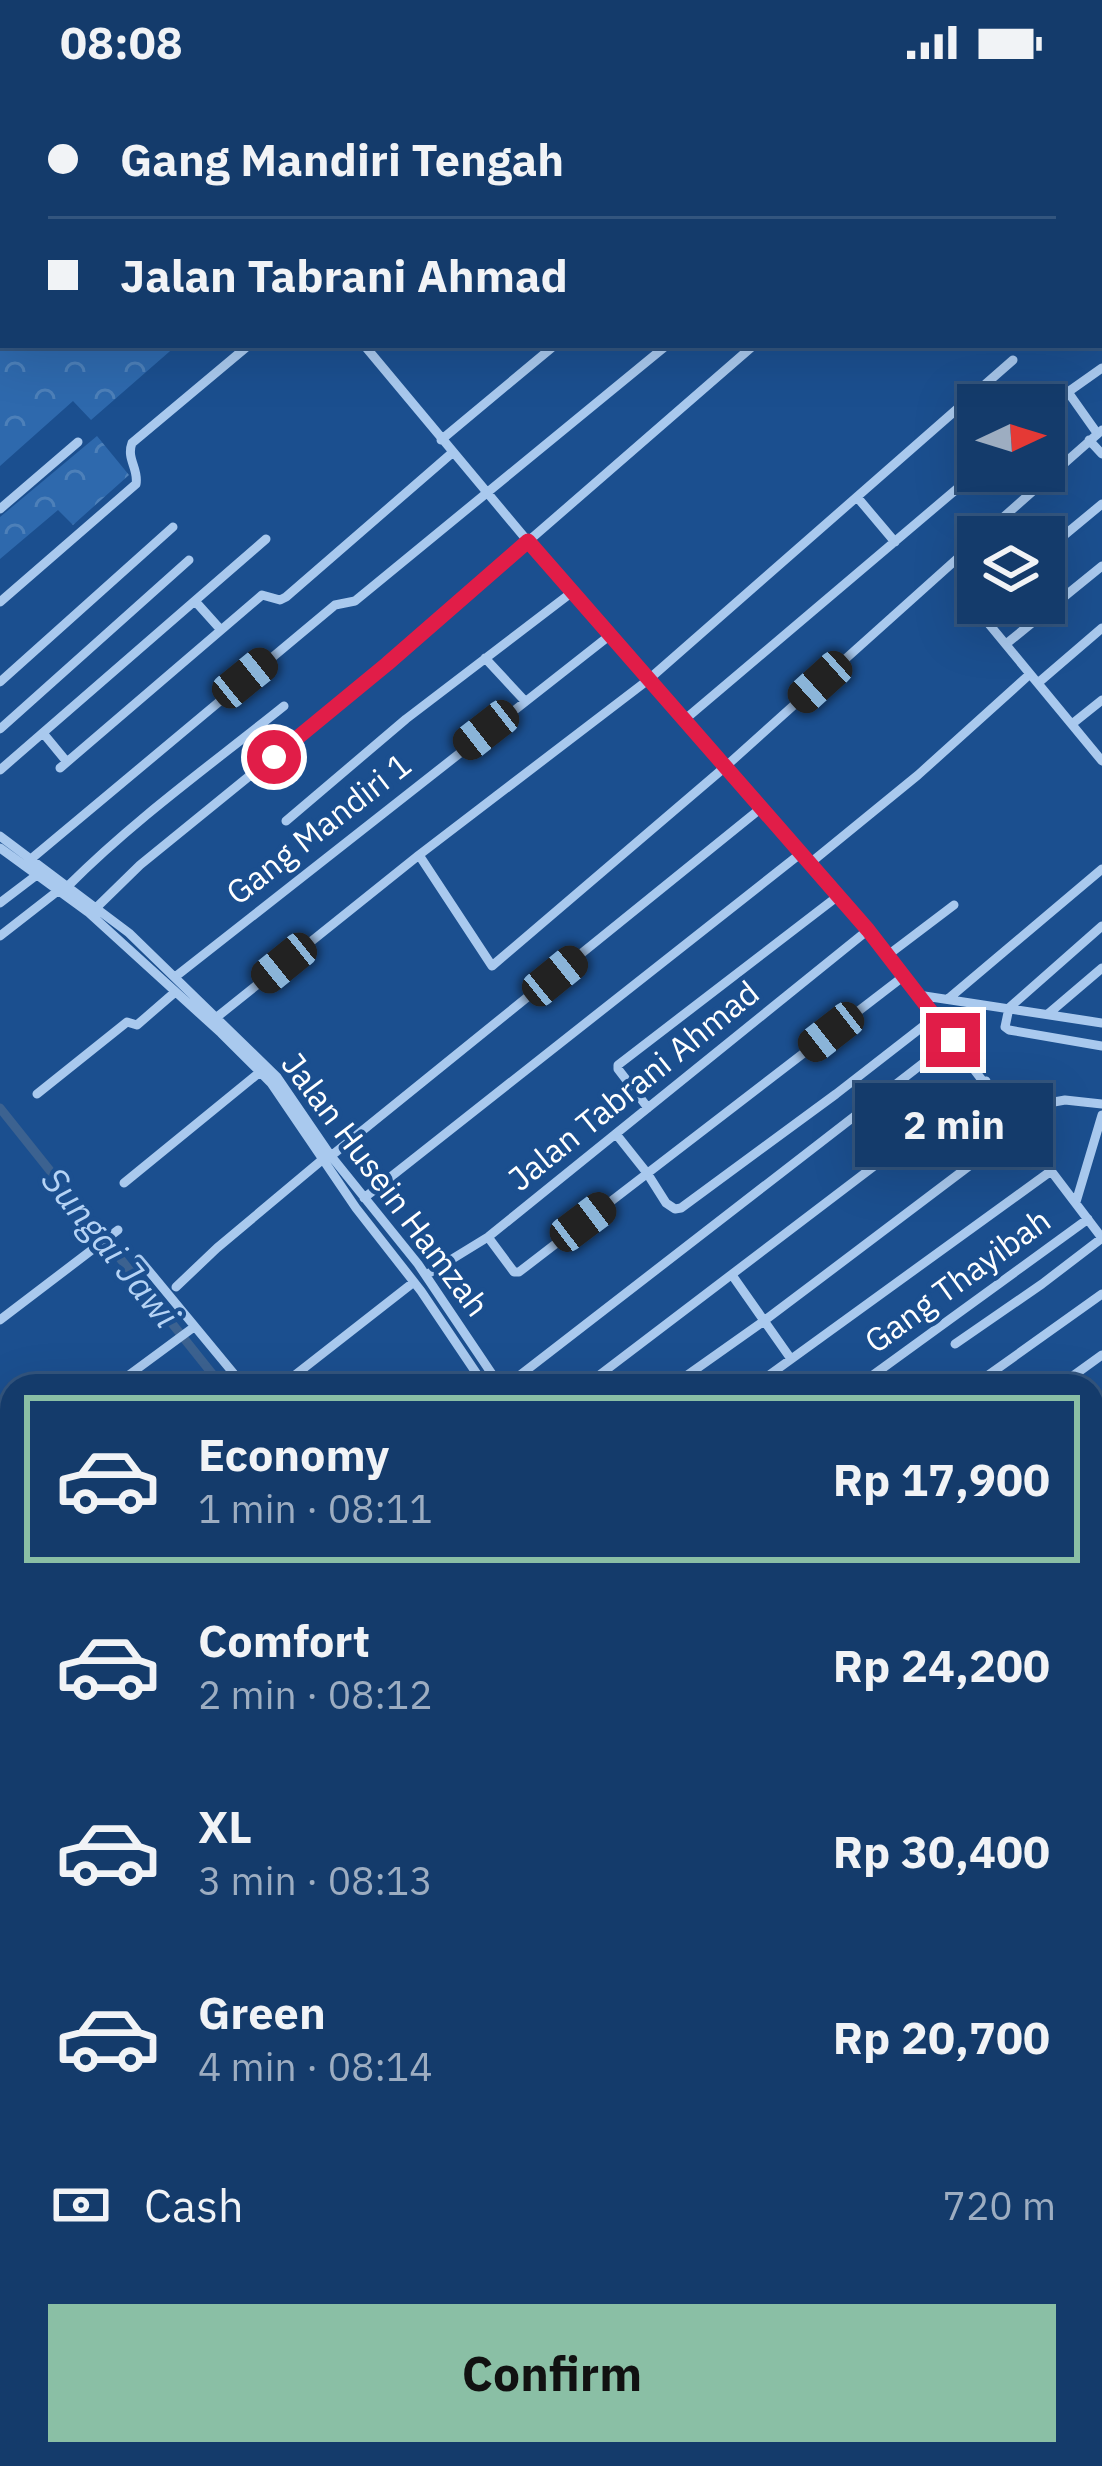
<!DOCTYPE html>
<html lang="en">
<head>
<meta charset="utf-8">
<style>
  :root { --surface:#143b6b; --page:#214673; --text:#f1f3f6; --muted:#9dadc1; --line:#33557e; --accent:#8abfa5 }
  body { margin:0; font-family:"IBM Plex Sans",sans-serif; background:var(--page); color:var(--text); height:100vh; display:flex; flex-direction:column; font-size:45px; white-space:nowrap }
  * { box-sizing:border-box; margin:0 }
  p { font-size:39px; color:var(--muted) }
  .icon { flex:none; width:66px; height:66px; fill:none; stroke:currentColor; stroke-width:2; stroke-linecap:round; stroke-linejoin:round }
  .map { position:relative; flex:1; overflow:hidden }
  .sheet { position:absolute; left:0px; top:1290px; width:1104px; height:1092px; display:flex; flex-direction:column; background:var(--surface); border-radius:36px 36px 0 0; box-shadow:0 12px 48px #0002,0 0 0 3px var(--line) }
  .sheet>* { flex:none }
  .guide { position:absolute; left:0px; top:0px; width:1104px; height:264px; box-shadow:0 12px 48px #0002,0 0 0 3px var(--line); display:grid; align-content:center; height:264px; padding:0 48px; background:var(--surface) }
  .needle { width:78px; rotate:86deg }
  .fabs { position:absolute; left:957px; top:300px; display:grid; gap:24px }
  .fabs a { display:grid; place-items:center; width:108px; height:108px; border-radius:0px; background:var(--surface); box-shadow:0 12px 48px #0002,0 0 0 3px var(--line); font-size:60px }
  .end { position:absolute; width:54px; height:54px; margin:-27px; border:15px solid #e11d48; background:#fff; box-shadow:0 0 0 6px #fff }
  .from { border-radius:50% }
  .bubble { position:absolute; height:84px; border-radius:0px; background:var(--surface); box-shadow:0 12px 48px #0002,0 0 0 3px var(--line); font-size:39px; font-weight:700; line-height:84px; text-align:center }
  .car { position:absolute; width:36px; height:72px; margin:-36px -18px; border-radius:15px; box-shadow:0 0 9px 3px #0007; background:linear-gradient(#222 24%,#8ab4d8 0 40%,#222 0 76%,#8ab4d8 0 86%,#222 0) }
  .guide b { display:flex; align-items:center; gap:42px; height:114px; font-size:45px }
  .guide b+b { border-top:3px solid var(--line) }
  .guide i { width:30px; height:30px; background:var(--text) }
  ul { padding:21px 0 0; list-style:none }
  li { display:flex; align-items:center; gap:36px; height:168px; margin:0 24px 18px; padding:0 24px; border:6px solid transparent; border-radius:0px }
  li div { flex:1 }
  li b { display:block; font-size:45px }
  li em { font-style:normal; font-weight:700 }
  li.active { border-color:var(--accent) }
  li>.icon { width:108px; height:108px; stroke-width:1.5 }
  .pay { display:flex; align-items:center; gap:30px; height:132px; padding:0 48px; font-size:45px }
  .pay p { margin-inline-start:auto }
  .button { display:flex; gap:24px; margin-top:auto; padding:24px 48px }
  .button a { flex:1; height:138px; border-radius:0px; background:var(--accent); color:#111; font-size:48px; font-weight:700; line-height:138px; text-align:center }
  .status { display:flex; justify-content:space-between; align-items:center; height:84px; padding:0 60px; background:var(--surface); direction:ltr }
  .status svg { height:33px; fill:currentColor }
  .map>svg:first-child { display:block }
  .forest { fill:url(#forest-crowns) }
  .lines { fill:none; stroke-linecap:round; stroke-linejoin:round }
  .canal { stroke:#3c6290; stroke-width:9 }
  .minor { stroke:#a9c9ee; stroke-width:9 }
  .route { stroke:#e11d48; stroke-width:15 }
  .labels { text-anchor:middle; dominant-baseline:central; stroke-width:9; stroke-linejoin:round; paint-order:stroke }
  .street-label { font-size:33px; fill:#fff; stroke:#1b4f8f }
  .water-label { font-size:36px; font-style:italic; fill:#b5d3f5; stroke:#1b4f8f }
</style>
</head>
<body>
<div class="status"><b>08:08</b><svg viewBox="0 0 49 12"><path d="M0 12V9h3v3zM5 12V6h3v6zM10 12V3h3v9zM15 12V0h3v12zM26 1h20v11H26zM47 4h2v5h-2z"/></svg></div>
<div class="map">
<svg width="1102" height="2382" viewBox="0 0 1102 2382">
  <defs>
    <pattern id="forest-crowns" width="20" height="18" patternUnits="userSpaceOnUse" patternTransform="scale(3)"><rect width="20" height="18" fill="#2e69ad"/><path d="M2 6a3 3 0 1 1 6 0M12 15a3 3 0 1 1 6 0" fill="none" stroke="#4d80b9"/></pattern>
  </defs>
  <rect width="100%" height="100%" fill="#1b4f8f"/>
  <!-- forest -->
  <path class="forest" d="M3 239V261H177L91 336 73 317 0 382V241Z
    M97 352 129 391 73 441 58 426 0 475V433Z"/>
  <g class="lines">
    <!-- canal -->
    <path class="canal" d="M0 1024 222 1302
      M921 2370 927 2382"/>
    <!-- minor -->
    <path class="minor" d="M91 0 94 3
      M793 0 795 3
      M161 3 164 0
      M258 3 261 0
      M355 3 359 0
      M455 3 459 0
      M558 3 561 0
      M1057 3 1060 0
      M0 238 3 235
      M364 261 571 509 868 846 1102 1154
      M1068 308 1097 349
      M1044 331 1068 308 1102 284
      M441 356 555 261
      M1089 356 1102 370
      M857 413 895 458
      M0 425 78 358
      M981 453 1102 346
      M1044 468 1102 420
      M195 517 221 546
      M0 518 136 400C139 385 126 375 132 359L249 261
      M983 519 978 524 979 528 1102 677
      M1006 560 1102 482
      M485 574 524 616
      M0 598 173 443
      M1038 599 1102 544
      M683 637 978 387
      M1072 640 1102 616
      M0 645 189 476
      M43 649 67 678
      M60 684 262 511 280 516 286 513 452 369
      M0 686 266 455
      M286 737 406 635 571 509
      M0 752 129 849 277 993 331 1072 418 1180 500 1302
      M0 764 88 828 221 949 271 999 356 1124 421 1207 485 1302
      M419 771 492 882 725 683 978 456
      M31 775 335 521 355 517 667 261
      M809 780 918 691 1030 590
      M69 801C135 735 212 680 284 622
      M0 819 38 790
      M97 823 140 781 387 580 754 261
      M1102 842 1009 924 1005 943 1009 946 1102 962
      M0 852 59 806
      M888 871 954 821
      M175 893 609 552
      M918 911 1102 939
      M948 915 1102 785
      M1048 930 1102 884
      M217 933 419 771 648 596 1013 276
      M37 1010 127 938 137 941 174 909
      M648 1024 618 985V981L838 812
      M616 1050 647 1089 666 1119 675 1125 681 1124 836 1010 935 933
      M331 1072 760 725
      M124 1099 260 988
      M364 1114 800 770
      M1076 1118 1102 1031
      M488 1153 514 1188H519L904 892
      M139 1175 244 1302
      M426 1191 488 1153 868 846
      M732 1191 791 1275
      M176 1203 217 1164 322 1076
      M0 1236 118 1146
      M955 1260 1042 1200 1102 1154
      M114 1302 194 1243
      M281 1302 414 1198
      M506 1302 953 956
      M585 1302 986 997
      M672 1302 764 1237 1054 1018 1065 1016 1102 1020
      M754 1302 1051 1087
      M858 1302 1088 1135
      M973 1302 1102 1210
      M1059 1302 1102 1271
      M1092 1323 1102 1316
      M0 1387 12 1378
      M1092 1411 1102 1404
      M0 1463 12 1454
      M1092 1483 1102 1477
      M0 1538 12 1530
      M1092 1561 1102 1555
      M0 1604 12 1595
      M1092 1620 1102 1614
      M0 1699 12 1690
      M0 1755 12 1746
      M1092 1770 1102 1765
      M0 1819 12 1811
      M1092 1843 1102 1838
      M0 1893 12 1885
      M0 1906 12 1922
      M0 1931 12 1924
      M1092 1954 1102 1949
      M0 1993 12 1988
      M1092 2038 1102 2032
      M0 2057 12 2055
      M1092 2060 1102 2081
      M1092 2092 1102 2111
      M0 2095 12 2092
      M0 2156 12 2153
      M1092 2166 1102 2161
      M0 2201 12 2198
      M1092 2217 1102 2212
      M0 2241 12 2238
      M0 2277 12 2274
      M1092 2294 1102 2289
      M0 2306 12 2303
      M1092 2351 1102 2346
      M0 2359 12 2356
      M278 2370 284 2382
      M623 2370 630 2382
      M901 2370 907 2382
      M938 2370 944 2382
      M181 2382 226 2370
      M411 2382 433 2370
      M496 2382 519 2370
      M650 2382 673 2370
      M747 2382 771 2370
      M840 2382 863 2370
      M1028 2382 1052 2370"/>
  </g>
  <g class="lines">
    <!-- route -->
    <path class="route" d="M274 673 387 580 528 457 868 846 953 956"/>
  </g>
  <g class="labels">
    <!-- street labels -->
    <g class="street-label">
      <text transform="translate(318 744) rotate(-38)">Gang Mandiri 1</text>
      <text transform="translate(633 1001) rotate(-39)">Jalan Tabrani Ahmad</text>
      <text transform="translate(386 1100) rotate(53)">Jalan Husein Hamzah</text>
      <text transform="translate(957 1196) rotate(-36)">Gang Thayibah</text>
    </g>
    <!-- water labels -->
    <g class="water-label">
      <text transform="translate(111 1163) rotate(51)">Sungai Jawi</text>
    </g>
  </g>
</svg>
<div class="fabs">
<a><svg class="needle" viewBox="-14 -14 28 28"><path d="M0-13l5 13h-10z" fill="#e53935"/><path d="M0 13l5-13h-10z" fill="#9dadc1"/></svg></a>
<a><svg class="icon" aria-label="layers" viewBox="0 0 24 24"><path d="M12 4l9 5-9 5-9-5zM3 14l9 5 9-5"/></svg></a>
</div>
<i class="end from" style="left:274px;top:673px"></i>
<i class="end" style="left:953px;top:956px"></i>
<div class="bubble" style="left:855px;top:999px;width:198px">2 min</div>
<i class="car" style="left:245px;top:594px;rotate:51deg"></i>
<i class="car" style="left:820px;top:598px;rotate:228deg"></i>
<i class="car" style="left:486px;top:646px;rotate:232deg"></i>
<i class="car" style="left:284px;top:879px;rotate:231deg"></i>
<i class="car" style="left:555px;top:892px;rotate:51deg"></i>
<i class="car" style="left:831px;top:948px;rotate:232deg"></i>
<i class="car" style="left:583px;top:1138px;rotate:53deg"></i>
<div class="guide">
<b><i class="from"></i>Gang Mandiri Tengah</b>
<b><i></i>Jalan Tabrani Ahmad</b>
</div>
<section class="sheet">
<ul>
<li class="active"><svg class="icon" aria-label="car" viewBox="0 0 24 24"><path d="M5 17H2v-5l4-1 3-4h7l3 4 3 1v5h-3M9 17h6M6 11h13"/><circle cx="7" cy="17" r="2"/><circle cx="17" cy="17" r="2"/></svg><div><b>Economy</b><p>1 min · 08:11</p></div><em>Rp 17,900</em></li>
<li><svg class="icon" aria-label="car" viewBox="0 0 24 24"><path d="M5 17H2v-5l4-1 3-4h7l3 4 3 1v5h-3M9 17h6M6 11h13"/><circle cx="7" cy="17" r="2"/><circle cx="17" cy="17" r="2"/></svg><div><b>Comfort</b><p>2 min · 08:12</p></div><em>Rp 24,200</em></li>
<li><svg class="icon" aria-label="car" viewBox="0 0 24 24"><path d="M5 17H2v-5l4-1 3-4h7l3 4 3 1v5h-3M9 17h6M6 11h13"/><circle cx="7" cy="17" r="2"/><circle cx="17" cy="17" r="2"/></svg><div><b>XL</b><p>3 min · 08:13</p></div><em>Rp 30,400</em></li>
<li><svg class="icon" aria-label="car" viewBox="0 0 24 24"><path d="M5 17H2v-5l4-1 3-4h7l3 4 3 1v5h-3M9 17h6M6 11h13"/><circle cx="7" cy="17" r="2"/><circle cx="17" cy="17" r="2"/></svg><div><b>Green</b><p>4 min · 08:14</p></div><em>Rp 20,700</em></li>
</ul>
<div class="pay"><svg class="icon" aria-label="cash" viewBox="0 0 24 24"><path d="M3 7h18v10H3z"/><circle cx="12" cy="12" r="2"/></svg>Cash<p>720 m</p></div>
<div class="button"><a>Confirm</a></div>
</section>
</div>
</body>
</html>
